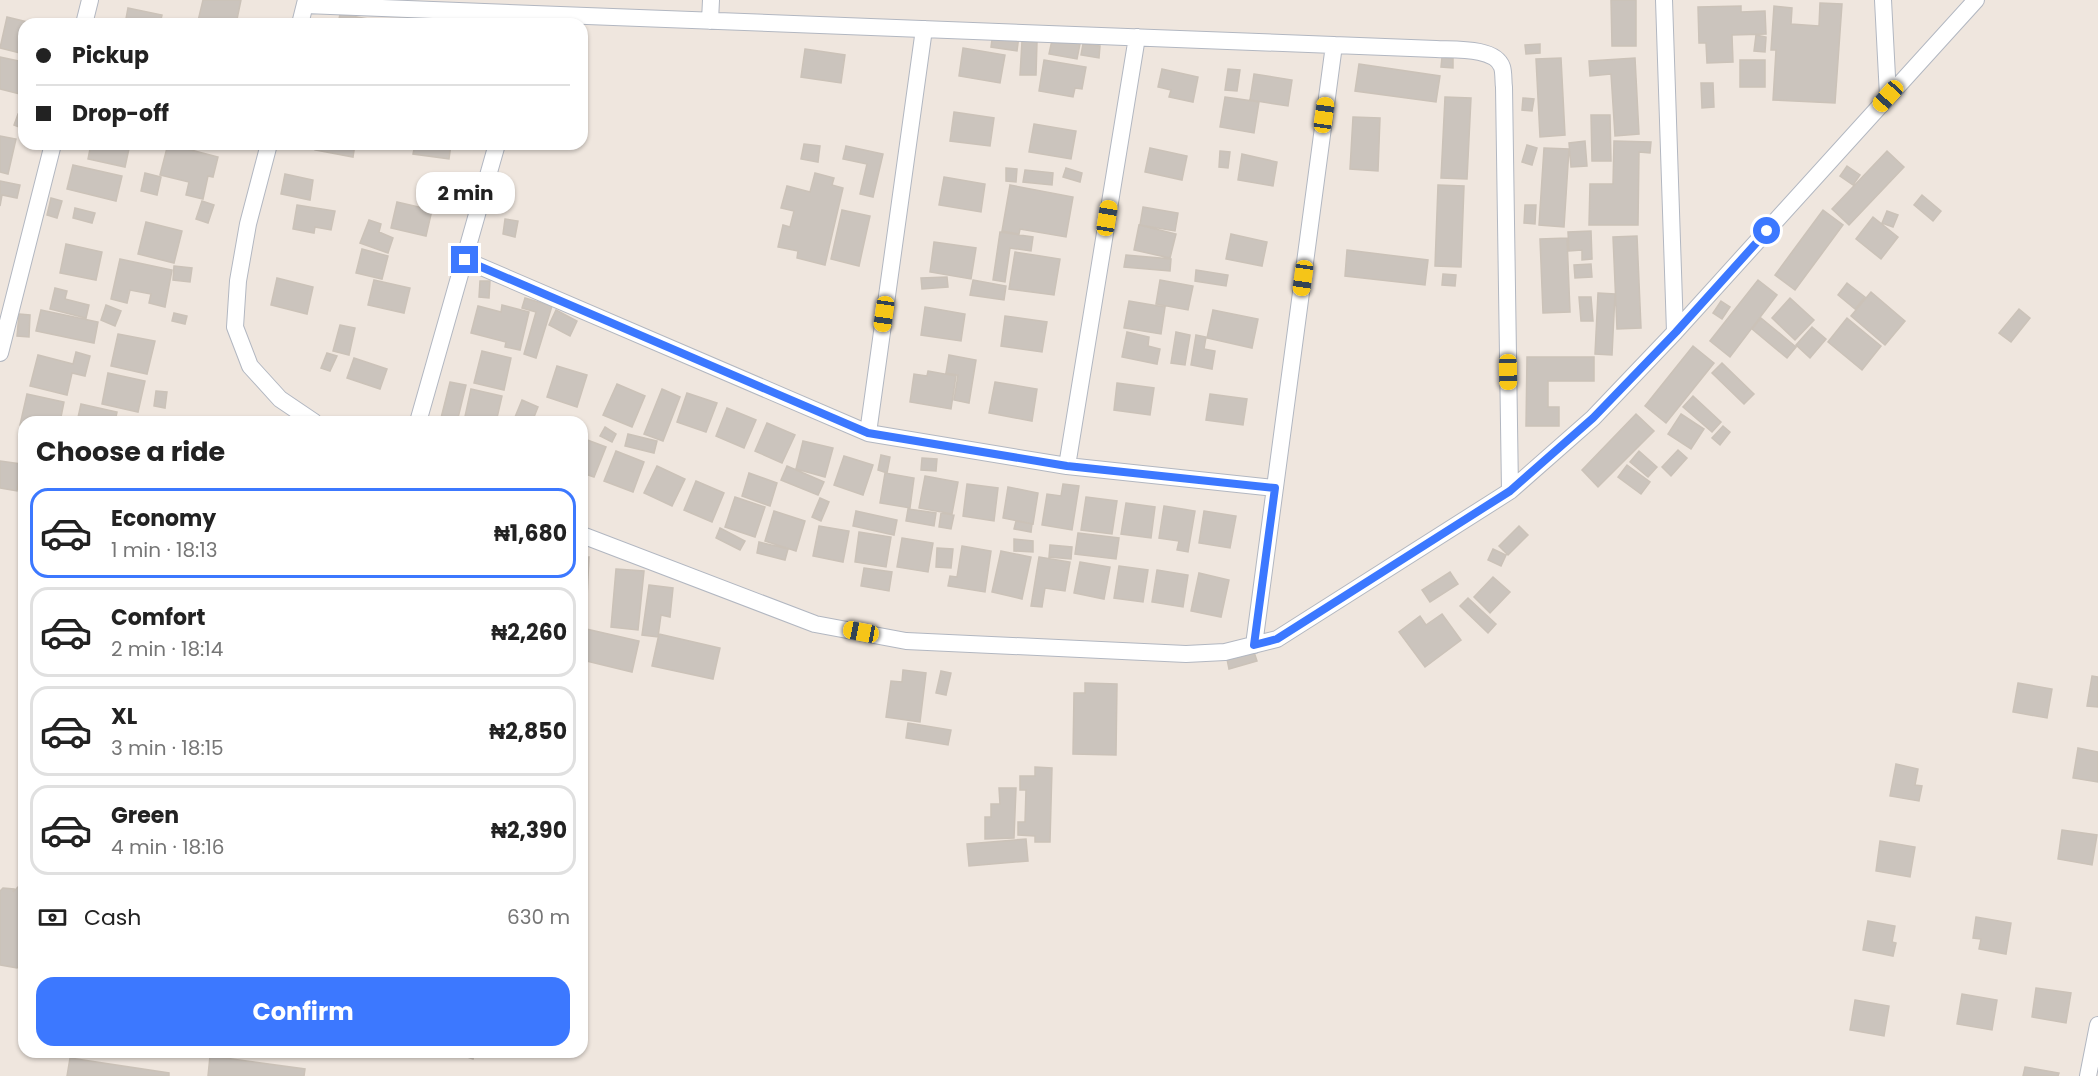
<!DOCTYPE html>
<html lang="en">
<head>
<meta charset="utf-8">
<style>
  :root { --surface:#fff; --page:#f6f6f6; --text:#222; --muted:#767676; --line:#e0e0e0; --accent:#3c78ff }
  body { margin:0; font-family:Poppins,sans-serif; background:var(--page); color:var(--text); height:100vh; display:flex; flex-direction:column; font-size:22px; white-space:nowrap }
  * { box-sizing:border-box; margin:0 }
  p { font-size:20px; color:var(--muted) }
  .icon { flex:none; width:33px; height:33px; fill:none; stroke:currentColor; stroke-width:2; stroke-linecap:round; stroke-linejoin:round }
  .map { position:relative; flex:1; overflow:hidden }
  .panel { position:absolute; left:18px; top:416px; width:570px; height:642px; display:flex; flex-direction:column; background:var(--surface); border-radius:18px; box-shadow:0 2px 4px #0004 }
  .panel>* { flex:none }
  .guide { position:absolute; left:18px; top:18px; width:570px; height:132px; border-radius:18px; box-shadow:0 2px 4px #0004; display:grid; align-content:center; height:132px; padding:0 18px; background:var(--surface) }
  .end { position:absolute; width:27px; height:27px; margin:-14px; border:8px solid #3c78ff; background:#fff; box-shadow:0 0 0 3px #fff }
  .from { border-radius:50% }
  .bubble { position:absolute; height:42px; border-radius:18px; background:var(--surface); box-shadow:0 2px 4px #0004; font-size:20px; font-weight:700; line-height:42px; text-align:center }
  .car { position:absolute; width:18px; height:36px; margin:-18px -9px; border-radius:8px; box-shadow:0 0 4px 2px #0007; background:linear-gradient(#f5c518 24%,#345 0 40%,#f5c518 0 76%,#345 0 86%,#f5c518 0) }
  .guide b { display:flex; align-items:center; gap:21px; height:57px; font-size:22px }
  .guide b+b { border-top:2px solid var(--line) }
  .guide i { width:15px; height:15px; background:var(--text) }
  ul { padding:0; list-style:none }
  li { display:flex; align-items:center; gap:18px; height:90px; margin:0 12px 9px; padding:0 6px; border:3px solid var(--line); border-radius:18px }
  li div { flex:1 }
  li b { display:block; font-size:22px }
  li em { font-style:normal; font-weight:700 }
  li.on { border-color:var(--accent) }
  li>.icon { width:54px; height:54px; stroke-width:1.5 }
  h2 { padding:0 18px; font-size:27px; line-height:72px }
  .pay { display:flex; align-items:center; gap:15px; height:66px; padding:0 18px; font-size:22px }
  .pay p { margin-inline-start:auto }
  .action { display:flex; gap:12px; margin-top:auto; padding:12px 18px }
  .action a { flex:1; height:69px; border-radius:18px; background:var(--accent); color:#fff; font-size:24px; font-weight:700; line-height:69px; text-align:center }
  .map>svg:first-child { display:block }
  .building { fill:#cbc4bd; stroke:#cbc2b8; stroke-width:1.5 }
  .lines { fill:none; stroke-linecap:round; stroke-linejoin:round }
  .street-casing { stroke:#b2b7c1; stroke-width:18 }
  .street { stroke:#fff; stroke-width:16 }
  .route { stroke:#3c78ff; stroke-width:8 }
</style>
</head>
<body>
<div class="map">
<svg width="2098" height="1076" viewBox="0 0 2098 1076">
  <rect width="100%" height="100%" fill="#efe6de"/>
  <!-- building -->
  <path class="building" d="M203 0H241L236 24H211L198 21Z
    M1611 0H1636V46H1612Z
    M1820 3 1842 4 1835 103 1773 100 1776 50H1771L1774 6 1792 8 1791 24 1819 26Z
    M1741 6V12L1765 11 1766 34 1732 35 1733 62 1707 63 1706 43H1699L1698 7Z
    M128 8 162 15 160 24H125Z
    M340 14 369 19 368 24H338Z
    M7 17 36 24H24V54L0 48Z
    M993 32 1019 36 1017 51 991 47Z
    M1756 35 1766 37 1765 52 1754 51Z
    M1052 40 1080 44 1077 59 1049 54Z
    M1022 41 1037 42 1036 75H1020Z
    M1083 44 1100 46 1099 58 1081 55Z
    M1540 44V53L1526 54 1525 45Z
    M963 48 1005 55 1000 83 959 76Z
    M805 49 845 55 841 83 801 77Z
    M0 57 24 62V95L0 89Z
    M1442 57 1453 58V68L1441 67Z
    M1561 58 1565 135 1540 137 1536 59Z
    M1635 58 1639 134 1615 136 1611 74 1590 76 1589 61Z
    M1044 60 1086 67 1082 89 1075 88 1073 97 1039 91Z
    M1740 60H1765V87H1740Z
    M1359 64 1440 76 1436 102 1355 91Z
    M1162 69 1198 77 1193 102 1169 97 1171 90 1158 87Z
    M1228 69 1240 70 1237 91 1225 90Z
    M1254 74 1292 80 1288 106 1250 100Z
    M1701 83H1713L1714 107 1702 108Z
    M1225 97 1259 102 1254 133 1220 127Z
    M1445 97 1471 98 1467 179 1441 178Z
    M1523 98 1534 99 1532 111 1522 110Z
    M954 112 994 118 990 146 950 141Z
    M18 114 24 117V129L14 125Z
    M1591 115H1610L1611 161H1592Z
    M1353 117 1380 118 1378 171 1350 169Z
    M1034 124 1076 131 1071 159 1029 152Z
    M0 136 16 139 8 174 0 172Z
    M1585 141 1587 166 1571 167 1569 143Z
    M1614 141 1651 142 1650 153 1639 152 1638 225H1589L1590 184H1613Z
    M91 144H130L125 167 88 159Z
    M168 144 218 157 213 177 208 176 203 199 186 195 189 182 160 175Z
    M316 144H355L353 157 315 150Z
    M415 144H451L449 159 413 154Z
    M804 144 820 146 818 162 801 159Z
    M1527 145 1537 148 1532 165 1522 162Z
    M846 146 883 154 873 197 860 194 867 164 843 159Z
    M1150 148 1187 156 1182 180 1145 172Z
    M1544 148 1569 149 1564 227 1539 225Z
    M1220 151 1230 152 1228 168 1219 167Z
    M1887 151 1904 167 1849 225 1832 209Z
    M1242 154 1277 162 1273 186 1238 180Z
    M73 165 122 176 116 201 67 189Z
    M1847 166 1860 175 1853 185 1840 176Z
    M1006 168 1017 169 1016 182 1006 181Z
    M1066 168 1082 173 1080 182 1063 177Z
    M1025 170 1053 173 1052 185 1023 182Z
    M145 173 161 177 157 195 141 191Z
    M815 173 834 178 832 185 843 188 825 265 797 258 798 251 778 247 783 225 790 227 794 211 781 208 787 186 810 192Z
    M285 174 313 180 310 200 281 194Z
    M944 177 985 184 981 212 939 205Z
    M0 181 20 185 17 198 2 195 0 206Z
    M1010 185 1073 197 1066 237 1020 229 1019 234 1002 231Z
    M1438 185 1464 186 1461 267 1435 266Z
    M1922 195 1941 211 1933 221 1914 205Z
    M51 198 62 201 57 218 47 215Z
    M202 201 214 205 208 223 196 219Z
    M397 202 432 210 426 236 391 228Z
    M297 205 335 211 331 230 315 227 314 233 293 229Z
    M1525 205H1536L1535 224 1524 223Z
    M1143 207 1178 213 1175 231 1140 225Z
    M75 208 95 213 92 223 73 218Z
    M842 210 870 216 859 266 831 259Z
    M1823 210 1843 225 1795 290 1775 275Z
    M1887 211 1898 215 1893 227 1882 223Z
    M1873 217 1898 237 1881 259 1856 239Z
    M505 219 518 221 515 237 503 234Z
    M369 220 381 224 379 232 393 238 388 253 360 243Z
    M146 222 182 231 174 263 138 254Z
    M1139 225 1176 234 1170 258 1134 250Z
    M1591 231 1592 259 1582 260V250L1569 251 1568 232Z
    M1000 232 1033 237 1031 251 1010 248 1005 282 993 280Z
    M1231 234 1267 242 1262 266 1226 259Z
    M1637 236 1641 328 1617 329 1613 237Z
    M1567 238 1570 312 1543 313 1540 239Z
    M934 242 976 248 971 279 930 272Z
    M66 244 102 252 96 280 60 273Z
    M362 249 388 256 382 279 356 273Z
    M1347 250 1428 260 1425 285 1345 276Z
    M1015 252 1060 259 1054 295 1009 289Z
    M1126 255 1171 259 1170 271 1124 267Z
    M120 259 172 270 165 307 149 303 151 294 130 290 127 303 111 299Z
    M1591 264 1592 277 1575 278 1574 265Z
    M174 266 192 268 190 282 173 280Z
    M1196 270 1228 275 1226 286 1195 281Z
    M1443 274 1456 275 1455 286 1442 285Z
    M947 277 948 287 922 289 921 278Z
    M277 278 313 287 307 314 271 305Z
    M374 280 410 288 404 313 368 305Z
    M973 280 1006 286 1004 300 970 295Z
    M1160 280 1193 286 1188 310 1156 304Z
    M1758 280 1777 295 1730 357 1710 341Z
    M480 281H490L489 298 479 297Z
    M1847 283 1865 297 1855 309 1838 295Z
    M55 288 67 291 65 299 89 305 86 318 50 309Z
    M1871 292 1905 321 1885 345 1851 316Z
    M1598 293 1615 294 1612 355 1595 354Z
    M1579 297H1591L1593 321H1581Z
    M525 298 552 306 536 358 524 354 536 312 522 308Z
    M1790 298 1814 320 1795 340 1772 318Z
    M1129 301 1165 307 1161 334 1124 328Z
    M1721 301 1730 307 1722 319 1713 313Z
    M106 305 121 311 115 326 101 320Z
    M502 305 529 312 520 350 505 347 506 342 471 333 478 306 501 312Z
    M925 307 965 314 961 341 921 335Z
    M2019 309 2030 318 2011 342 1999 333Z
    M41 310 98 322 94 343 36 331Z
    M556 310 577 321 570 336 549 325Z
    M1213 310 1258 319 1252 348 1207 338Z
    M174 313 187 316 185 324 172 321Z
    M19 314 30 315 29 337 17 336Z
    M1005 316 1047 322 1042 352 1001 346Z
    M1761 318 1796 347 1787 358 1752 329Z
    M1847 318 1881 346 1862 370 1828 342Z
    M340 325 355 328 349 355 333 351Z
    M1812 327 1826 339 1810 358 1796 345Z
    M1127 332 1149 337 1148 346 1160 349 1157 364 1122 357Z
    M1176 332 1190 335 1185 365 1171 363Z
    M118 334 155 341 147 374 111 366Z
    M1196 335 1206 337 1204 349 1215 351 1212 369 1191 365Z
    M1693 346 1714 363 1666 423 1645 406Z
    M482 351 511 358 504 390 474 383Z
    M76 352 90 356 85 376 72 373 67 395 30 386 38 355 73 364Z
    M327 353 337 356 330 371 321 368Z
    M949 355 976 360 969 403 954 400 958 375 946 373Z
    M1527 357H1594V381H1548V407H1559V426H1526Z
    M354 358 387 369 380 389 347 378Z
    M1722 363 1754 394 1744 404 1712 373Z
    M557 366 587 375 577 407 547 397Z
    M928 371 956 376 951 409 910 402 914 374 927 376Z
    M108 373 145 381 138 412 102 404Z
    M450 382 466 385 457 422H440Z
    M995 382 1037 389 1032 421 989 413Z
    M1117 383 1154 388 1150 415 1114 410Z
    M617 384 645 396 632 427 603 415Z
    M471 389 502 396 496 422 464 421Z
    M662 389 680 397 663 441 644 434Z
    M156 391 167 392 165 408 154 406Z
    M687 393 717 403 706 432 677 422Z
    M27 394 64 402 60 422H24V426L20 425Z
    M1210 394 1247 399 1243 425 1206 420Z
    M1693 396 1721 422 1712 432 1683 407Z
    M522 400 538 407 532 422H513Z
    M81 404 117 412 115 422H77Z
    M727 408 756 420 744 448 716 436Z
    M1636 414 1654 431 1598 487 1582 470Z
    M1681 414 1704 429 1691 449 1668 434Z
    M767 423 795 435 782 463 755 451Z
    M1723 426 1730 432 1720 445 1712 438Z
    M605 427 616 434 612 442 600 436Z
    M628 434 657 441 654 453 625 446Z
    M582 438 606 447 594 477 582 473Z
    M803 441 833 448 825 477 796 469Z
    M1678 450 1687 458 1671 476 1662 467Z
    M616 451 644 462 633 492 604 481Z
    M1639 451 1657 467 1648 477 1630 462Z
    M881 455 890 457 887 473 878 470Z
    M844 456 873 465 863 495 834 485Z
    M922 458 937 459 936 471 921 470Z
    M0 461 21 464 17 491 0 488Z
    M1627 465 1650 482 1641 494 1618 477Z
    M657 466 685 479 672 506 644 493Z
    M787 466 824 482 818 495 781 480Z
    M749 473 777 483 770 506 742 496Z
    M885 473 914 478 910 508 880 503Z
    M925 476 958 482 952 514 919 508Z
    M696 481 724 493 712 522 684 510Z
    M967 484 998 488 994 521 963 516Z
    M1063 484 1079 486 1072 530 1042 525 1047 494 1061 496Z
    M1008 487 1038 493 1033 524 1003 518Z
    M735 497 765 507 755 537 725 527Z
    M1086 497 1117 501 1112 534 1081 530Z
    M820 498 829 502 821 521 812 517Z
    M1126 503 1155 507 1151 538 1121 534Z
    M1164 506 1195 511 1188 552 1177 550 1179 541 1159 538Z
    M908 509 936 513 934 526 906 521Z
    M774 511 805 521 796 551 765 541Z
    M856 511 897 520 894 535 853 526Z
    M1204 511 1236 516 1230 548 1199 543Z
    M941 513 954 515 951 529 939 527Z
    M1016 521 1032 524 1031 532 1014 529Z
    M819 526 849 531 843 562 813 556Z
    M1519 526 1528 535 1508 555 1499 546Z
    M720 528 745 541 740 550 716 538Z
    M859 532 891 537 886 567 855 562Z
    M1078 533 1119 538 1116 559 1075 554Z
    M902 538 933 543 928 572 897 567Z
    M1014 539 1033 541V552L1014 551Z
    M759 542 788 549 785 560 757 553Z
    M1050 545 1072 547 1071 559 1049 557Z
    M962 546 991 551 985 592 948 586 950 576 957 577Z
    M937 548 953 549 951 568 936 567Z
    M1493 549 1506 555 1501 566 1488 560Z
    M1001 551 1031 557 1022 599 992 592Z
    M582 557H589L586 619H582Z
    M1039 557 1070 562 1065 591 1045 588 1042 607 1031 606Z
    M1080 562 1110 567 1104 599 1074 593Z
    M1119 566 1148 570 1143 602 1114 598Z
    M864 568 892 572 889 591 861 586Z
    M616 569 644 571 638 630 611 627Z
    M1157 570 1188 575 1183 607 1152 602Z
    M1450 572 1458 584 1430 602 1422 590Z
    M1199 573 1229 580 1221 617 1191 611Z
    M1493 577 1510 592 1490 613 1474 597Z
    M649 585 673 588 670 617 661 615 658 637 642 635Z
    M1468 598 1496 624 1488 633 1460 606Z
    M1442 614 1461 640 1425 667 1399 632 1420 616 1426 625Z
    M582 628 639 641 632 672 582 660Z
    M659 634 720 648 713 679 652 666Z
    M1254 652 1257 661 1229 669 1227 659Z
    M903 670 926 673 920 722 886 717 891 681 902 682Z
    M941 671 951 673 946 695 936 693Z
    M2092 676 2098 677V707L2087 706Z
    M1085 683 1117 684 1116 755 1073 754 1074 693H1085Z
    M2018 683 2052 689 2047 718 2013 712Z
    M908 723 951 730 948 745 906 738Z
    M2078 748 2098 752V782L2073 778Z
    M1896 764 1918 769 1915 785 1922 786 1919 801 1890 796Z
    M1035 767 1052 768 1050 842H1035V836L1018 835V822H1025L1026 790H1020V776H1035Z
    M999 788H1016L1014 838 985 839V817H991V804H1000Z
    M2062 830 2097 835 2092 865 2058 859Z
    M1026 839 1028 861 969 866 967 844Z
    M1880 841 1915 847 1910 877 1876 871Z
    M24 881V961L17 968 0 965V891L3 888 14 889 13 892Z
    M1976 917 2011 923 2006 954 1979 949 1981 939 1973 938Z
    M1868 921 1895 926 1892 942 1896 943 1893 956 1863 950Z
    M2036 988 2071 993 2066 1023 2032 1017Z
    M1962 994 1997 1000 1992 1030 1957 1024Z
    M1855 1000 1889 1006 1884 1036 1850 1030Z
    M460 1052H475L473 1059 459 1054Z
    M210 1056 305 1069 304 1076H208Z
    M70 1058 169 1073V1076H67Z
    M2025 1067 2059 1073 2058 1076H2023Z"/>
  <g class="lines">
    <defs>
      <path id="street" d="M1664 0 1675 332
        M1883 0 1888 96
        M305 5 1436 49C1454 50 1495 47 1502 67 1504 73 1503 81 1504 87L1510 491
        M710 21 711 0
        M84 24 90 0
        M300 24 306 0
        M269 144 248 224 238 281 235 327 250 366 280 399 314 422
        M465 260 868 433 1067 466 1275 488
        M0 353 53 144
        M418 422 497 144
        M868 433 924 29
        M1067 466 1137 37
        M582 535 815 624 906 641 1186 654 1225 652 1277 639 1510 491 1593 418 1675 332 1976 0
        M1254 645 1334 45
        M2088 1076 2098 1025"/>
    </defs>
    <!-- street casing -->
    <use href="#street" class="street-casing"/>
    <!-- street -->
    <use href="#street" class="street"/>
  </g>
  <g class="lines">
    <!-- route -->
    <path class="route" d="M465 260 868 433 1067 466 1275 488 1254 645 1277 639 1510 491 1593 418 1676 332 1767 231"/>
  </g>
</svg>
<i class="end from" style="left:1767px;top:231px"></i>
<i class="end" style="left:465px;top:260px"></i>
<div class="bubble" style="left:416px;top:172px;width:99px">2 min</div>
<i class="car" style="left:1888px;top:96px;rotate:222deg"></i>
<i class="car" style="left:1324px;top:115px;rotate:8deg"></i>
<i class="car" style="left:1107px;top:218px;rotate:9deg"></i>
<i class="car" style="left:1303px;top:278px;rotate:188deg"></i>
<i class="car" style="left:884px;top:314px;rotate:188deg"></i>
<i class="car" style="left:1508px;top:372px;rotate:179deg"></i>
<i class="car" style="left:861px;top:632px;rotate:281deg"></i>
<div class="guide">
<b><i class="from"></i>Pickup</b>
<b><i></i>Drop-off</b>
</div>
<section class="panel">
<h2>Choose a ride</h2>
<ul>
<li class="on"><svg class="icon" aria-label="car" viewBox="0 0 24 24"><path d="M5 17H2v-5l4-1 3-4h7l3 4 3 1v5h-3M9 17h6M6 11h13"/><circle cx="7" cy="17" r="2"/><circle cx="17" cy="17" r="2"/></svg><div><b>Economy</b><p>1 min · 18:13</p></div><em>₦1,680</em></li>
<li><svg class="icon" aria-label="car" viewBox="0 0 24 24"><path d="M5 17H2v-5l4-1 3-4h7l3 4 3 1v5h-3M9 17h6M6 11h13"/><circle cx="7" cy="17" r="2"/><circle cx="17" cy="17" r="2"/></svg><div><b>Comfort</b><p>2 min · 18:14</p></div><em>₦2,260</em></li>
<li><svg class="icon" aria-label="car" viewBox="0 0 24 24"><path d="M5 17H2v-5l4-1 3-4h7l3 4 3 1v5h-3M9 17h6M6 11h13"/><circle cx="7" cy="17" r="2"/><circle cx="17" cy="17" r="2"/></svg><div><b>XL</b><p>3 min · 18:15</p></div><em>₦2,850</em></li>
<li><svg class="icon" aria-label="car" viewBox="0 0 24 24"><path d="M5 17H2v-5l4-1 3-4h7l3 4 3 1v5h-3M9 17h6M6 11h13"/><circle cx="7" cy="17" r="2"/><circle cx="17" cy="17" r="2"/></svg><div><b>Green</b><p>4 min · 18:16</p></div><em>₦2,390</em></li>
</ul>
<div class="pay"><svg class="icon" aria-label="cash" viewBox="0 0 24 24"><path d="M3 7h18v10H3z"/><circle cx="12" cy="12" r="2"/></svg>Cash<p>630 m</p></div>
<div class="action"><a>Confirm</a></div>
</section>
</div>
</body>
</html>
